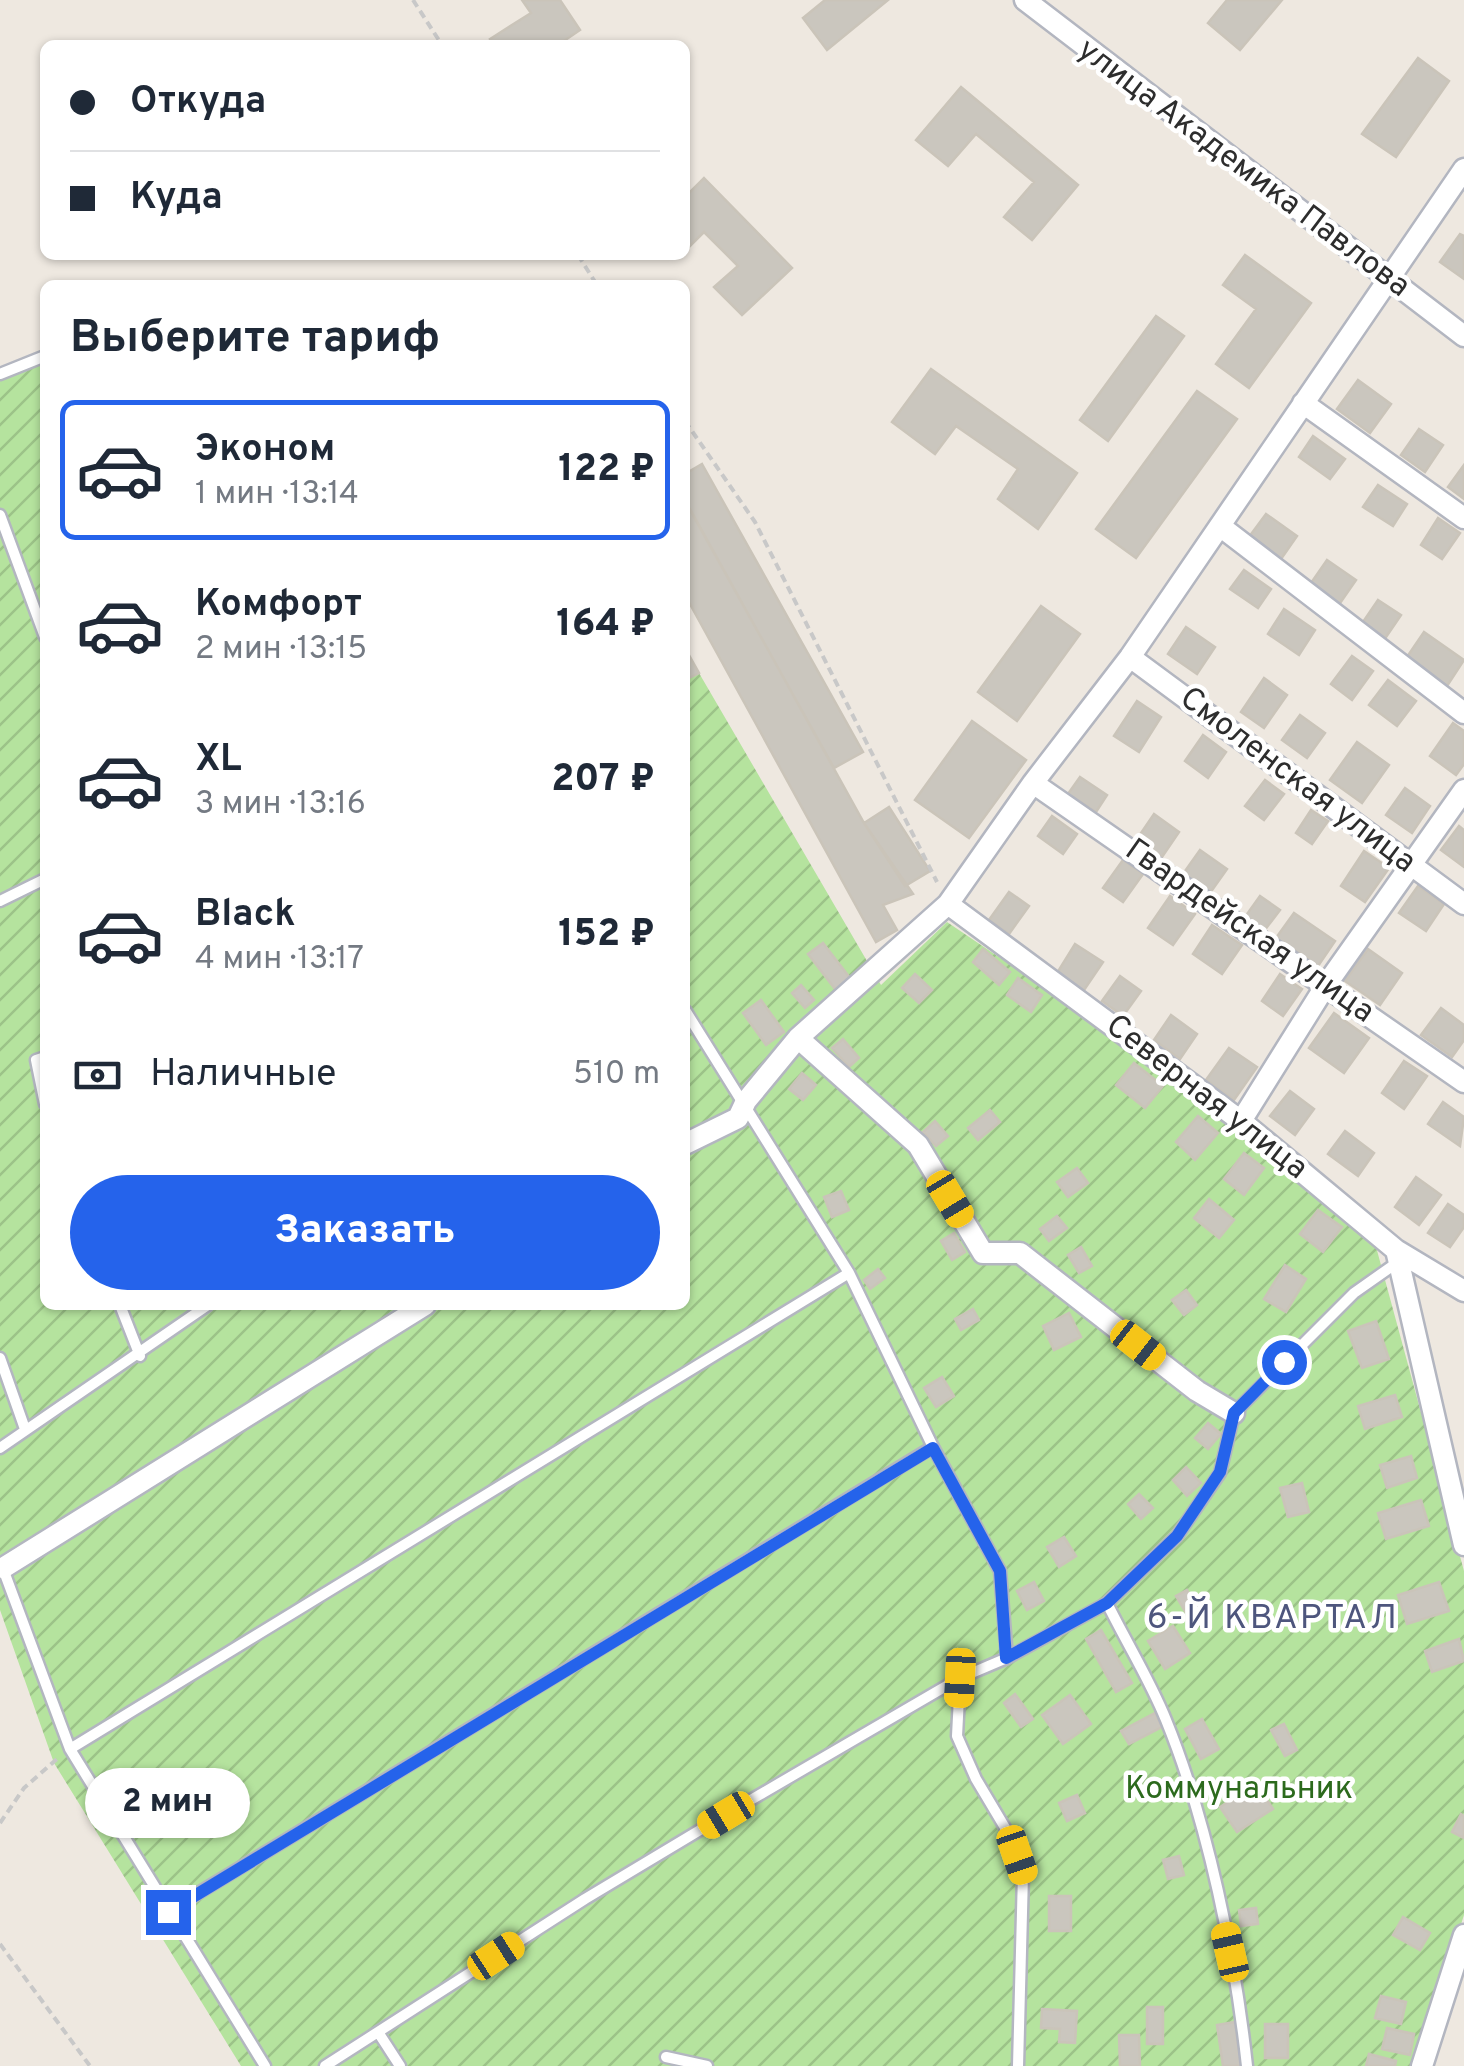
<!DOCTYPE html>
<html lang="ru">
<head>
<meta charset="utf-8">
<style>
  :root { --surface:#fff; --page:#f6f6f7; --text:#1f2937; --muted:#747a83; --line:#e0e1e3; --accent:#2563eb }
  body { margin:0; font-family:Overpass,sans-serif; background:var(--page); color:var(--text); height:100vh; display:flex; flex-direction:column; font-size:38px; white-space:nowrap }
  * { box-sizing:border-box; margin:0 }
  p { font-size:32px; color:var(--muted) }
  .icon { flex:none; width:55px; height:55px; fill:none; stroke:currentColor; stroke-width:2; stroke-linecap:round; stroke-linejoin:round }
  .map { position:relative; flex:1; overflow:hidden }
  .side { position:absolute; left:40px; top:280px; width:650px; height:1030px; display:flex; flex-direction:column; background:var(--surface); border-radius:15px; box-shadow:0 2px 8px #0004 }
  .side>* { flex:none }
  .banner { position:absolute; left:40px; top:40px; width:650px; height:220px; border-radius:15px; box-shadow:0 2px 8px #0004; display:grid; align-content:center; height:220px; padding:0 30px; background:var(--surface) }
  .end { position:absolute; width:45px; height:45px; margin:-22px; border:12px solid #2563eb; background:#fff; box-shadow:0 0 0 5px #fff }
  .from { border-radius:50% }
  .bubble { position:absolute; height:70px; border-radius:35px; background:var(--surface); box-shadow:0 2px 8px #0004; font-size:32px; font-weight:800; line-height:70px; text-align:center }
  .car { position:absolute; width:30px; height:60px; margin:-30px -15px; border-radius:12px; box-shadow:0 0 8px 2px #0007; background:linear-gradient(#f5c518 24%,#345 0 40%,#f5c518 0 76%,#345 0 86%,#f5c518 0) }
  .banner b { display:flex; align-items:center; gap:35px; height:95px; font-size:38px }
  .banner b+b { border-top:2px solid var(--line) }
  .banner i { width:25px; height:25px; background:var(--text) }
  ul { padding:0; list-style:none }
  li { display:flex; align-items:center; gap:30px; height:140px; margin:0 20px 15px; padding:0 10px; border:5px solid transparent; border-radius:15px }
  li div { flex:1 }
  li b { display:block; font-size:38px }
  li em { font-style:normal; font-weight:800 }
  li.active { border-color:var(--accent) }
  li>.icon { width:90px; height:90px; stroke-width:1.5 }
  h2 { padding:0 30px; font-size:45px; line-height:120px }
  .pay { display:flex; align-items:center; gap:25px; height:110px; padding:0 30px; font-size:38px }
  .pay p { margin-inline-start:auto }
  .primary-button { display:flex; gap:20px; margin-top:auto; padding:20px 30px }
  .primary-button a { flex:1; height:115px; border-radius:60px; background:var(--accent); color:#fff; font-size:40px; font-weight:800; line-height:115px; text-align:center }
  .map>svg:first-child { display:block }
  .garden { fill:url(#garden-furrows) }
  .building { fill:#cac6be; stroke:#cac4b9; stroke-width:2.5 }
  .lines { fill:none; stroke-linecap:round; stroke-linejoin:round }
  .service-casing { stroke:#b3b6c0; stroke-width:15 }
  .minor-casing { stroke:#b3b6c0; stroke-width:25 }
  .path { stroke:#c8c8c8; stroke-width:4; stroke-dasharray:8 5; stroke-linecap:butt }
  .service { stroke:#fff; stroke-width:10 }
  .minor { stroke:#fff; stroke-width:20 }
  .route { stroke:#2563eb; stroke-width:12 }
  .labels { text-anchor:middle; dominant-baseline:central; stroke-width:9; stroke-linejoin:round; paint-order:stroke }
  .street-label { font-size:32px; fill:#2d2d2d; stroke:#fff }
  .park-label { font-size:32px; fill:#2c6a1d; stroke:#fff }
  .neighbourhood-label { font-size:35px; letter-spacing:2.5px; fill:#4e567d; stroke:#fff }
</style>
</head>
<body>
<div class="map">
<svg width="1464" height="2066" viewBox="0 0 1464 2066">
  <defs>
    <pattern id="garden-furrows" width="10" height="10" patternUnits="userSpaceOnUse" patternTransform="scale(2.5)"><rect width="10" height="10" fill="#b5e39e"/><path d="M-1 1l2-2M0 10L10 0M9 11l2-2" fill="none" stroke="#9cc388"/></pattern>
  </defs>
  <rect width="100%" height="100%" fill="#eee8e0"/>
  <!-- garden -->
  <path class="garden" d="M45 362V1305H685V680L699 673 881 985 947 922 1127 1044 1375 1243 1464 1571V1915L1415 2066H241L54 1763 0 1610V380Z"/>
  <!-- building -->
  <path class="building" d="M522 0H560L580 30 558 45H494L490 39 531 13Z
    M825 0H888L827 50 803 18Z
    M1227 0H1282L1240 50 1208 23Z
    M1418 58 1449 81 1396 157 1362 134Z
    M961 87 1078 185 1032 240 1004 217 1034 182 976 134 948 166 916 140Z
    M704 178 792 268 742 315 714 287 738 266 704 232 685 251V197Z
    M1460 234 1464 236V279L1440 262Z
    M1245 255 1311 303 1249 388 1216 364 1256 309 1223 285Z
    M1156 316 1184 336 1108 441 1080 420Z
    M931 369 1077 473 1038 529 998 499 1018 469 956 426 935 454 892 422Z
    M1358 380 1391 404 1370 433 1337 409Z
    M1197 391 1237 419 1136 558 1096 529Z
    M1419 429 1443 445 1425 472 1401 455Z
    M1313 436 1345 459 1330 479 1299 457Z
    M702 464 863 752 834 768 685 501V474Z
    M1464 465V499L1448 487Z
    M1378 485 1407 504 1393 526 1363 507Z
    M685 500 864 823 913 894 883 905 897 930 876 942 685 595Z
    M1266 514 1297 536 1281 559 1249 537Z
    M1438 518 1460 533 1442 559 1421 545Z
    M1327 560 1356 580 1338 606 1309 586Z
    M1244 570 1271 589 1258 608 1230 589Z
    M1378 600 1401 615 1384 640 1361 625Z
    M1041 606 1080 634 1017 721 978 692Z
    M1284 609 1315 630 1299 655 1268 634Z
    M1186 627 1215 647 1197 674 1168 654Z
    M1424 632 1464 660 1447 686 1407 657Z
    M685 648 699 673 685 680Z
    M1352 656 1373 671 1352 700 1331 684Z
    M1264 678 1287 695 1264 728 1241 712Z
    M1388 680 1416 701 1397 726 1369 705Z
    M1137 701 1161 717 1139 752 1114 736Z
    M1300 715 1325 733 1307 758 1282 740Z
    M972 721 1026 760 969 838 915 800Z
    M1453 723 1464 731V764L1456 775 1430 756Z
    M1203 735 1226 752 1208 778 1185 761Z
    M1357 742 1389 765 1362 803 1330 780Z
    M1080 777 1107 795 1096 812 1068 794Z
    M1265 780 1284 794 1264 820 1245 806Z
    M1405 788 1430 806 1412 833 1386 815Z
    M889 807 930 871 905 886 864 823Z
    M1311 810 1328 821 1312 844 1296 833Z
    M1154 814 1179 832 1162 857 1137 839Z
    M1052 816 1077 834 1063 854 1038 836Z
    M1459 826 1464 830V867L1441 850Z
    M1200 850 1227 869 1210 893 1183 874Z
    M1364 851 1389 868 1365 902 1341 886Z
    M1123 860 1143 874 1123 902 1103 888Z
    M1418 886 1444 904 1426 931 1399 913Z
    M1009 892 1029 906 1009 934 989 920Z
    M1170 896 1195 914 1173 945 1148 928Z
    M1260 896 1280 910 1264 931 1245 917Z
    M1294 913 1335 941 1318 966 1276 938Z
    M1212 925 1242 945 1222 974 1193 954Z
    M823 943 850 978 835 989 808 954Z
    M1075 944 1103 962 1084 990 1057 973Z
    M983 949 1010 972 999 985 973 962Z
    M1368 949 1402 973 1380 1005 1345 981Z
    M915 974 932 990 919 1003 902 988Z
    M1280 974 1302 989 1283 1016 1262 1001Z
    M1120 976 1141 991 1123 1016 1102 1001Z
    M1018 978 1042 995 1031 1012 1007 995Z
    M801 985 814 1000 805 1008 792 993Z
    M761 1000 784 1032 766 1045 743 1013Z
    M1441 1008 1464 1025V1040L1452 1057 1421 1035Z
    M1334 1013 1369 1038 1344 1073 1309 1048Z
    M1171 1015 1197 1034 1180 1059 1154 1040Z
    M843 1039 859 1058 849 1067 832 1048Z
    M1229 1048 1257 1067 1234 1100 1206 1080Z
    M1404 1061 1427 1076 1404 1109 1382 1093Z
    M1134 1063 1163 1086 1145 1108 1116 1085Z
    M802 1073 816 1085 803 1100 789 1089Z
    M1290 1091 1314 1109 1295 1135 1270 1116Z
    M1443 1102 1464 1117 1460 1146 1428 1124Z
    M990 1110 1000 1122 978 1140 968 1128Z
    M1198 1116 1218 1133 1195 1160 1176 1142Z
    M935 1121 948 1136 936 1146 923 1132Z
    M1345 1131 1374 1153 1358 1176 1328 1154Z
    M1244 1153 1264 1168 1244 1195 1224 1179Z
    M1077 1168 1088 1183 1068 1197 1057 1182Z
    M1416 1177 1441 1195 1419 1225 1395 1207Z
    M841 1191 849 1210 832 1217 824 1197Z
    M1209 1199 1234 1220 1219 1238 1194 1218Z
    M1448 1204 1464 1215V1227L1450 1247 1428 1233Z
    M1318 1210 1342 1227 1323 1252 1300 1234Z
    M1057 1216 1067 1228 1049 1241 1040 1229Z
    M954 1233 965 1252 952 1260 941 1241Z
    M1081 1247 1092 1266 1079 1273 1068 1255Z
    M1285 1265 1306 1279 1286 1312 1264 1299Z
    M878 1269 885 1278 870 1289 864 1280Z
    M1186 1290 1197 1305 1184 1315 1172 1300Z
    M973 1309 979 1320 961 1330 955 1319Z
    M1069 1313 1081 1337 1054 1350 1043 1326Z
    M1376 1321 1389 1359 1362 1368 1348 1331Z
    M942 1377 954 1396 936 1407 924 1388Z
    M1395 1395 1402 1417 1365 1429 1358 1406Z
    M1208 1423 1221 1434 1208 1449 1195 1438Z
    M1411 1456 1417 1478 1387 1488 1380 1465Z
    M1186 1467 1201 1483 1187 1496 1173 1480Z
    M1302 1483 1309 1512 1288 1517 1280 1488Z
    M1139 1494 1153 1508 1141 1519 1128 1504Z
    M1421 1500 1429 1526 1386 1539 1378 1513Z
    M1064 1537 1076 1556 1059 1567 1047 1547Z
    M1034 1582 1044 1601 1027 1610 1017 1591Z
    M1439 1582 1449 1611 1407 1624 1398 1595Z
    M1187 1590 1197 1606 1186 1613 1176 1596Z
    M1173 1626 1190 1653 1165 1669 1148 1641Z
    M1101 1630 1132 1683 1116 1692 1086 1639Z
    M1459 1639 1464 1661 1432 1672 1425 1651Z
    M1015 1694 1033 1719 1021 1727 1004 1703Z
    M1070 1695 1091 1724 1063 1744 1042 1715Z
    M1155 1713 1162 1727 1129 1744 1121 1731Z
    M1202 1719 1219 1749 1201 1759 1185 1729Z
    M1284 1724 1297 1750 1285 1756 1271 1730Z
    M1256 1784 1273 1809 1237 1832 1220 1807Z
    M1077 1795 1085 1813 1067 1821 1059 1803Z
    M1461 1814 1464 1816V1838L1452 1832Z
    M1179 1856 1184 1875 1168 1879 1163 1860Z
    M1049 1896H1071V1931H1049Z
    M1256 1908 1258 1924 1241 1926 1239 1910Z
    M1403 1917 1430 1933 1420 1950 1393 1935Z
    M1381 1996 1406 2002 1401 2024 1375 2018Z
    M1147 2007H1163V2044H1147Z
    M1042 2009 1077 2011 1075 2043 1059 2042 1060 2029 1041 2028Z
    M1235 2022 1241 2066H1223L1217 2025Z
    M1265 2024H1288V2058H1265Z
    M1387 2028 1414 2034 1410 2055 1382 2049Z
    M1119 2035H1139L1140 2066H1120Z
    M1369 2054 1396 2061 1395 2066H1366Z"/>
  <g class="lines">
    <defs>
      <path id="service" d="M0 374 45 356
        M0 515 45 637
        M0 901 45 879
        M685 1010 849 1273 933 1447 1000 1571 1007 1658
        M45 1057 36 1060 45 1104
        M120 1305 140 1356
        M0 1358 25 1429
        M0 1448 208 1305
        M2 1566 70 1749 265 2066
        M1107 1603C1126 1642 1150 1680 1166 1720 1208 1823 1235 1956 1247 2066
        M960 1678 957 1736 976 1779 1010 1836 1023 1874 1018 2066
        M70 1749 849 1273
        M167 1912 933 1447
        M378 2032 400 2066
        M666 2057 707 2066
        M325 2066 585 1899 725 1815 960 1678 1007 1658 1107 1603 1177 1536 1220 1473 1234 1413 1354 1293 1398 1262"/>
      <path id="minor" d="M1025 0 1464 336
        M1303 403 1464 518
        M1220 526 1464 713
        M1130 657 1464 904
        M1033 783 1464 1082
        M948 904 1241 1121 1396 1250 1464 1291
        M798 1038 918 1145 983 1253H1020L1197 1391 1234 1413
        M1241 1121 1326 985 1464 790
        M685 1144 738 1118 746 1101 798 1038 948 904 1033 783 1130 657 1464 169
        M1396 1250 1464 1545
        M3 1568 425 1305
        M1422 2066 1464 1935"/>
    </defs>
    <!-- service casing -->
    <use href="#service" class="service-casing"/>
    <!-- minor casing -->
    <use href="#minor" class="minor-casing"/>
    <!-- path -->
    <path class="path" d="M413 0 442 45
      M578 255 597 285
      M685 421 755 522 937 882
      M0 1823 24 1788 58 1758
      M0 1944 90 2066"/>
    <!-- service -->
    <use href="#service" class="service"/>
    <!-- minor -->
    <use href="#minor" class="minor"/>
  </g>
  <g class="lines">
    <!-- route -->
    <path class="route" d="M168 1912 933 1448 1000 1571 1006 1658 1107 1603 1177 1536 1220 1472 1234 1413 1284 1362"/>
  </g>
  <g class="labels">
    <!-- street labels -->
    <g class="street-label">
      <text transform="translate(1243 169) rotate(37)">улица Академика Павлова</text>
      <text transform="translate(1297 781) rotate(37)">Смоленская улица</text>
      <text transform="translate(1249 932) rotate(35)">Гвардейская улица</text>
      <text transform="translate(1206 1098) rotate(38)">Северная улица</text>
    </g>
    <!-- park labels -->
    <g class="park-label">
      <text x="1239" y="1790">Коммунальник</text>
    </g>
    <!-- neighbourhood labels -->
    <g class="neighbourhood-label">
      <text x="1273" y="1619">6-Й КВАРТАЛ</text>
    </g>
  </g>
</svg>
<i class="end from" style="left:1284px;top:1362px"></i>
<i class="end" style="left:168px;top:1912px"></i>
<div class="bubble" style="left:85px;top:1768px;width:165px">2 мин</div>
<i class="car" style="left:950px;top:1199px;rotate:149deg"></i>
<i class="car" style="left:1138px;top:1345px;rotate:128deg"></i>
<i class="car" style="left:960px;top:1678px;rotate:183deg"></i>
<i class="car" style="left:726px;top:1815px;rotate:239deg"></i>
<i class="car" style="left:1017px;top:1855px;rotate:161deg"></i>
<i class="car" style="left:1230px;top:1952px;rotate:347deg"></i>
<i class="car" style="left:496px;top:1956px;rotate:57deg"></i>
<div class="banner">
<b><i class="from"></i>Откуда</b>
<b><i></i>Куда</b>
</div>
<section class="side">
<h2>Выберите тариф</h2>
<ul>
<li class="active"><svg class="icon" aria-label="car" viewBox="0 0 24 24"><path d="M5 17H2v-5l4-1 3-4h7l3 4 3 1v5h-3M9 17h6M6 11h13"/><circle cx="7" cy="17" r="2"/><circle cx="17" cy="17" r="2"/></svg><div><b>Эконом</b><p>1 мин · 13:14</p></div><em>122 ₽</em></li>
<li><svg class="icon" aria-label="car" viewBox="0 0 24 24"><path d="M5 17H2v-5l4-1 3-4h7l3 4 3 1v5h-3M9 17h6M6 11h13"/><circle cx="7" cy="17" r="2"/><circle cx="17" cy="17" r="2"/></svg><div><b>Комфорт</b><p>2 мин · 13:15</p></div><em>164 ₽</em></li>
<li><svg class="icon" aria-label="car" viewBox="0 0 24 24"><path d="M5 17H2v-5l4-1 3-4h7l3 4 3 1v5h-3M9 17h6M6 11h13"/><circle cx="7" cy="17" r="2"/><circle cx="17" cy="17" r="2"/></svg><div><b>XL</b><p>3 мин · 13:16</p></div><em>207 ₽</em></li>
<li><svg class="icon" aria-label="car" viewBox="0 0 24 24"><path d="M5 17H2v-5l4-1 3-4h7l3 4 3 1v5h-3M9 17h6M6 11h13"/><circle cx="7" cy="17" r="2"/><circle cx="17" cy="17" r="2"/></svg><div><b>Black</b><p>4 мин · 13:17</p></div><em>152 ₽</em></li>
</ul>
<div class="pay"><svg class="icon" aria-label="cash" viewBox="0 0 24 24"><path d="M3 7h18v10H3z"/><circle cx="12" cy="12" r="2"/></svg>Наличные<p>510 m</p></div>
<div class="primary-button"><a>Заказать</a></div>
</section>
</div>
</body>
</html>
